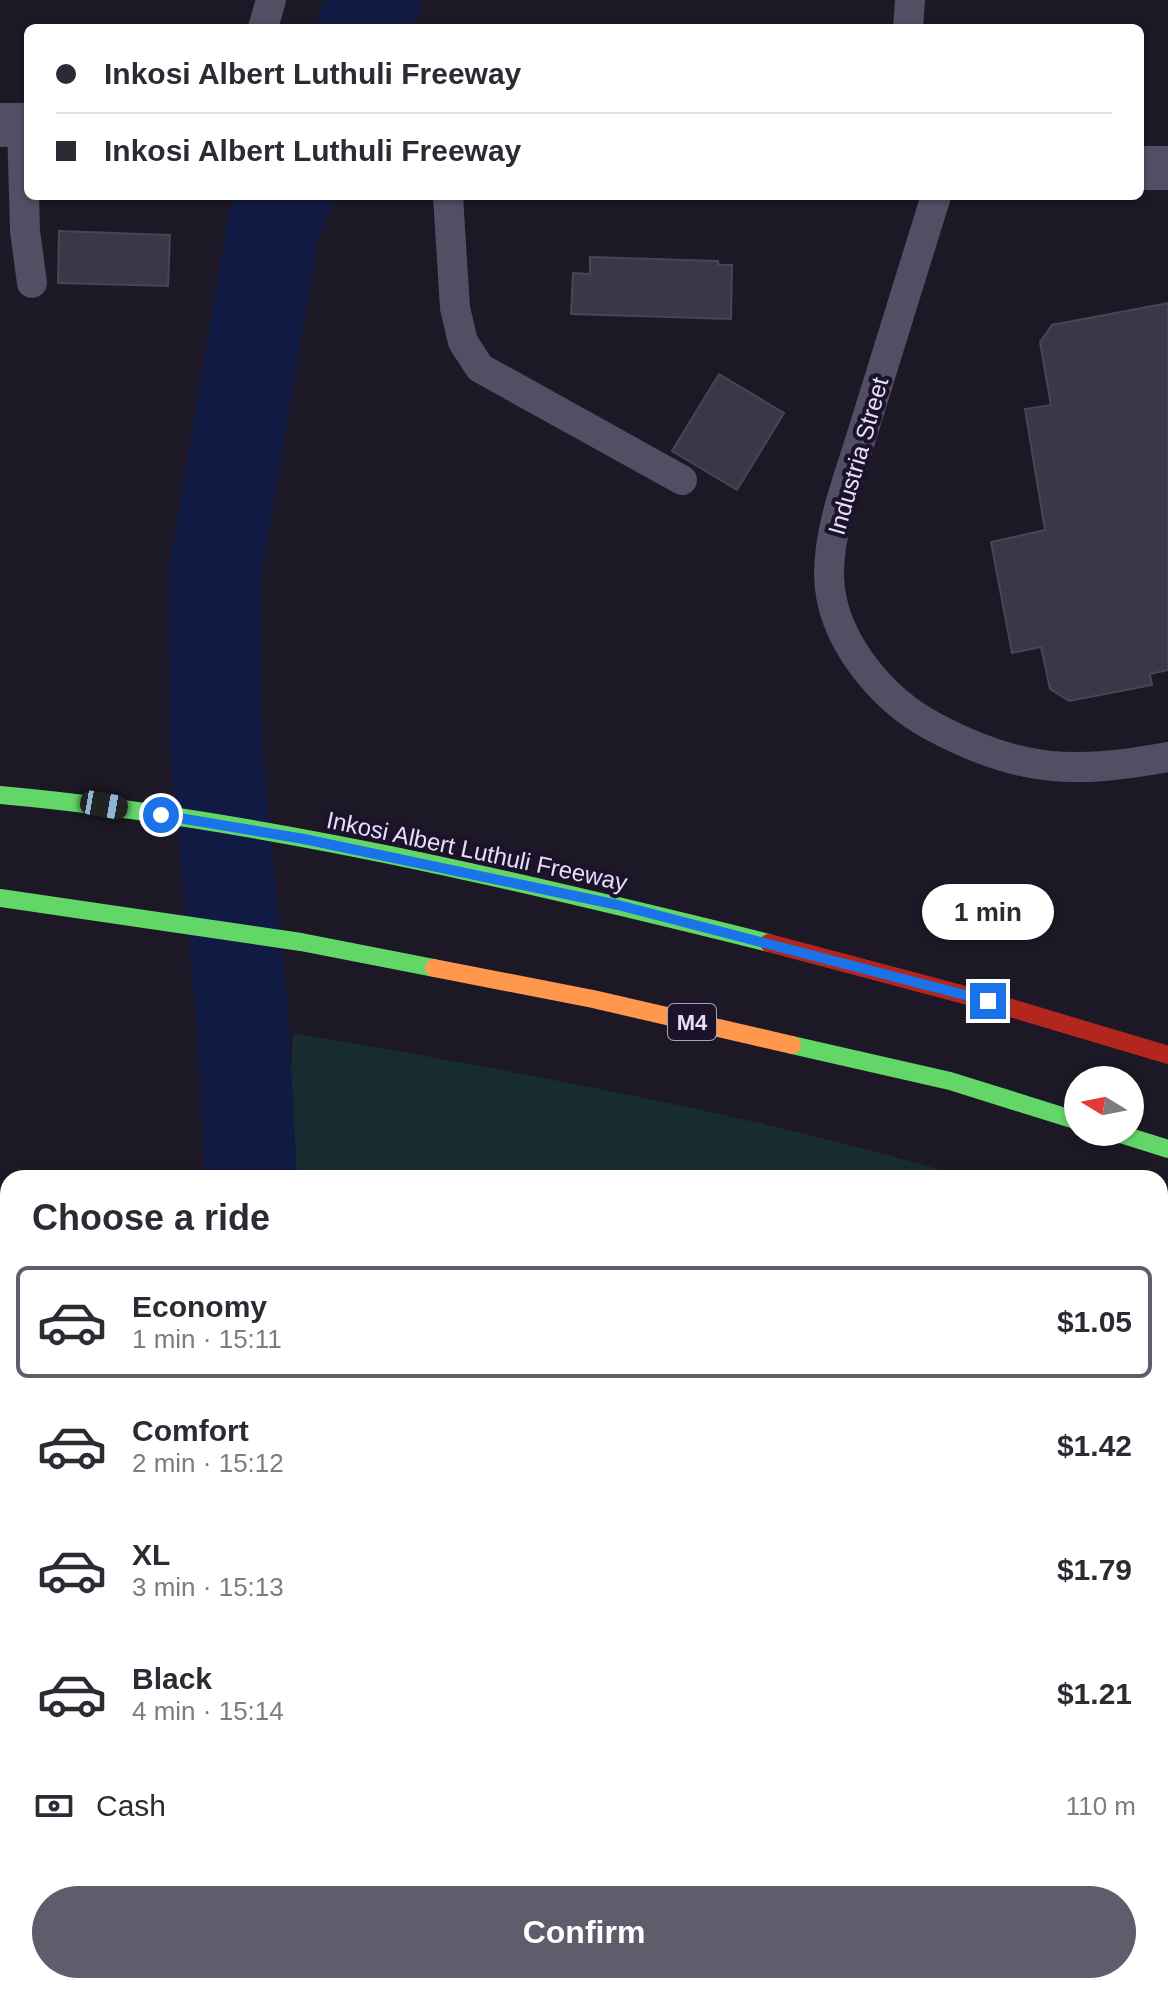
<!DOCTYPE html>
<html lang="en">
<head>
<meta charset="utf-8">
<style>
  :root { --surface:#fff; --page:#f2f2f3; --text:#2b2b33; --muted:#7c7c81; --line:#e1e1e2; --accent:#605c6c }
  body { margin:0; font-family:Helvetica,sans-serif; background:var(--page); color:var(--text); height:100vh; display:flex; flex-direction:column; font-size:30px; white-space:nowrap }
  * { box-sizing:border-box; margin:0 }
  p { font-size:26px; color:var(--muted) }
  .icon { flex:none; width:44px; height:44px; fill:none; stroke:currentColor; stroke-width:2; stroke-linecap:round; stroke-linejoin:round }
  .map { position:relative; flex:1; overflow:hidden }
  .drawer { position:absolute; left:0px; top:1170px; width:1168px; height:824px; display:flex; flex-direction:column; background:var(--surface); border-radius:24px 24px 0 0; box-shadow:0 2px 6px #0004 }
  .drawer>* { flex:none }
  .guide { position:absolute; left:24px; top:24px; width:1120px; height:176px; border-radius:12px; box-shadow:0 2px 6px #0004; display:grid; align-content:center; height:176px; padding:0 32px; background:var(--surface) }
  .needle { width:52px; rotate:280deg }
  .controls { position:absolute; left:1064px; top:1066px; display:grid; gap:16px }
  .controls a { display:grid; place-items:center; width:80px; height:80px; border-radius:50%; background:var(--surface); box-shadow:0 2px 6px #0004; font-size:40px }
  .end { position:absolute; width:36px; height:36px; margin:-18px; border:10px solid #1a73e8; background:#fff; box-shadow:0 0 0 4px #fff }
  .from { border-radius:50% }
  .bubble { position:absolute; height:56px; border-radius:28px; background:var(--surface); box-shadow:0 2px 6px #0004; font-size:26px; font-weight:600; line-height:56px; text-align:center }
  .car { position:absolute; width:24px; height:48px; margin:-24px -12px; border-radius:10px; box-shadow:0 0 6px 2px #0007; background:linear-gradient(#222 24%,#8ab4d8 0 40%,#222 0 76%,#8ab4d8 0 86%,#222 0) }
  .guide b { display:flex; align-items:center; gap:28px; height:76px; font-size:30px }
  .guide b+b { border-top:2px solid var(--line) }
  .guide i { width:20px; height:20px; background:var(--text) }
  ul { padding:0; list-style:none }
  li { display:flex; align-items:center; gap:24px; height:112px; margin:0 16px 12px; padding:0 16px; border:4px solid transparent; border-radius:12px }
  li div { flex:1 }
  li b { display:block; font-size:30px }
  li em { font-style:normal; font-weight:600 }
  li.active { border-color:var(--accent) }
  li>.icon { width:72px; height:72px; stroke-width:1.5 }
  h2 { padding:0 32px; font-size:36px; line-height:96px }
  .pay { display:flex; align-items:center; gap:20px; height:88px; padding:0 32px; font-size:30px }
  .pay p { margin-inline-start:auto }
  .action { display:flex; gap:16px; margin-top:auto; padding:16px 32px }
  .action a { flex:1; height:92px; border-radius:48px; background:var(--accent); color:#fff; font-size:32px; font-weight:600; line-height:92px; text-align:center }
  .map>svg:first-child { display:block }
  .green { fill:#172c31 }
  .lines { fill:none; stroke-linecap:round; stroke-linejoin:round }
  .river { stroke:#101a43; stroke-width:92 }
  .building { fill:#3c3746; stroke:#4a4457; stroke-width:2 }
  .lane { stroke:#524e64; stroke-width:30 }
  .street { stroke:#524e64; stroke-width:44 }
  .fast { stroke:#63d668; stroke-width:18 }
  .slow { stroke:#ff974d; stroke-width:18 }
  .jam { stroke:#b3261e; stroke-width:18 }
  .rail-casing { stroke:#4d596d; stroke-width:9 }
  .rail { stroke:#1b132a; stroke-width:6; stroke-dasharray:18; stroke-linecap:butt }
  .route { stroke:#1a73e8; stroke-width:10 }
  .labels { text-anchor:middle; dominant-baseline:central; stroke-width:8; stroke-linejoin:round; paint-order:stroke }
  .shield { fill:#1b132a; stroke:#aaa1be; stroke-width:2 }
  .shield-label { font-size:22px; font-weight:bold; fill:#e7defd }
  .street-label { font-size:24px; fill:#e7defd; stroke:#1b132a }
</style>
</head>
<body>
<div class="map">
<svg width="1168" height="1994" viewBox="0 0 1168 1994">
  <rect width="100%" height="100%" fill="#1c1825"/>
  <!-- green -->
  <path class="green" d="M293 1033C520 1072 749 1113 971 1178H285Z
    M1160 1233 1168 1236V1875L1160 1878Z
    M571 1986H895L876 1994H576Z"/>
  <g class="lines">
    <!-- river -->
    <path class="river" d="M363 28 375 0
      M251 1178 242 1012 216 750 215 573 273 228 287 196
      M542 1986 546 1994"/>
  </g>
  <!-- building -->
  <path class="building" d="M59 231 170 235 168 286 58 283Z
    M590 257 718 261 719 265H732L731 319 571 314 573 273 590 274Z
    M1168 303V670L1150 674 1152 685 1069 701 1050 689 1041 647 1012 653 991 542 1045 530 1025 409 1051 405 1040 342 1052 325Z
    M719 374 784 413 737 490 672 451Z"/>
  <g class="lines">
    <!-- lane -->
    <path class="lane" d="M263 28 271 0
      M908 28 910 0
      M22 125 25 231 32 283
      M448 196 455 308 463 342 480 368 682 480
      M936 196C912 273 888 351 864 428 850 475 829 525 829 575 830 638 881 699 934 727 1020 773 1074 774 1168 757"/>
    <!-- street -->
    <path class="street" d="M0 125H28
      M1140 168H1168"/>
    <!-- fast -->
    <path class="fast" d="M0 795C255 818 520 881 769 943
      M0 898 301 942 434 968
      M792 1045 950 1081 1078 1121
      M1114 1132 1168 1149"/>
    <!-- slow -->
    <path class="slow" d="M434 968 593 999 792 1045"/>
    <!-- jam -->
    <path class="jam" d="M769 943 991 1002 1168 1055"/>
    <defs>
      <path id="rail" d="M1160 1914 1168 1911
        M1160 1947 1168 1944
        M962 1994 981 1986
        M1044 1994 1064 1986
        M1148 1994 1168 1986"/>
    </defs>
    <!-- rail casing -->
    <use href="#rail" class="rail-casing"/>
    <!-- rail -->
    <use href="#rail" class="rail"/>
  </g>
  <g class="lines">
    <!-- route -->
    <path class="route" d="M161 815 304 839 618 905 988 1001"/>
  </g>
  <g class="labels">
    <!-- shield labels -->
    <rect class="shield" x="668" y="1004" width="48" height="36" rx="6"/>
    <g class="shield-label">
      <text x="692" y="1022">M4</text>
    </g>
    <!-- street labels -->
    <g class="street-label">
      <text transform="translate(858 456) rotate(-74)">Industria Street</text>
      <text transform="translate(477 851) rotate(12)">Inkosi Albert Luthuli Freeway</text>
    </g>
  </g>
</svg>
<div class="controls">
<a><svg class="needle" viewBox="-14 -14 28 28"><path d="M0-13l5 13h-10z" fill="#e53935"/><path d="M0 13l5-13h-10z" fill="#7c7c81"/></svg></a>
</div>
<i class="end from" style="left:161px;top:815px"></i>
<i class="end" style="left:988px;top:1001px"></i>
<div class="bubble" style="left:922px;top:884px;width:132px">1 min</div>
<i class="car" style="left:104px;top:805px;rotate:100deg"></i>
<div class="guide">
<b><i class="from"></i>Inkosi Albert Luthuli Freeway</b>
<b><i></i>Inkosi Albert Luthuli Freeway</b>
</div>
<section class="drawer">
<h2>Choose a ride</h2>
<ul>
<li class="active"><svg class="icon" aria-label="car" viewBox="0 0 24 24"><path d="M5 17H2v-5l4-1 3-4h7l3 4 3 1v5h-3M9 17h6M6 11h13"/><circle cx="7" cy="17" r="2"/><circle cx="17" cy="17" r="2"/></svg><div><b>Economy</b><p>1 min · 15:11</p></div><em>$1.05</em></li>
<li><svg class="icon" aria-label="car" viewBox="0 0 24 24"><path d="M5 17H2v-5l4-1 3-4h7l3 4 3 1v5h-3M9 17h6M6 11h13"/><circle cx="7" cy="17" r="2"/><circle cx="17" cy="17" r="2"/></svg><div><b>Comfort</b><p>2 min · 15:12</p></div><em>$1.42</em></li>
<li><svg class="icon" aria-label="car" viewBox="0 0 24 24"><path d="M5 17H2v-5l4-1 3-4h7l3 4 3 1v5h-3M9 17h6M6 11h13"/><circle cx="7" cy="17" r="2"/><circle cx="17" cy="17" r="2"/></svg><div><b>XL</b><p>3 min · 15:13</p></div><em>$1.79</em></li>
<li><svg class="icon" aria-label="car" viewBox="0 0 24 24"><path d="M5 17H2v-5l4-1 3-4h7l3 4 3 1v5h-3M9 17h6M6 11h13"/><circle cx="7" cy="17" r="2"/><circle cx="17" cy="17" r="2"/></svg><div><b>Black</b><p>4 min · 15:14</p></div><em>$1.21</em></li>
</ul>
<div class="pay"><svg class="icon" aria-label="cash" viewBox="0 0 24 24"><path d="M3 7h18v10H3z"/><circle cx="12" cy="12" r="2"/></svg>Cash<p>110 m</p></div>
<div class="action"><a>Confirm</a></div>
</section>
</div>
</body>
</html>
